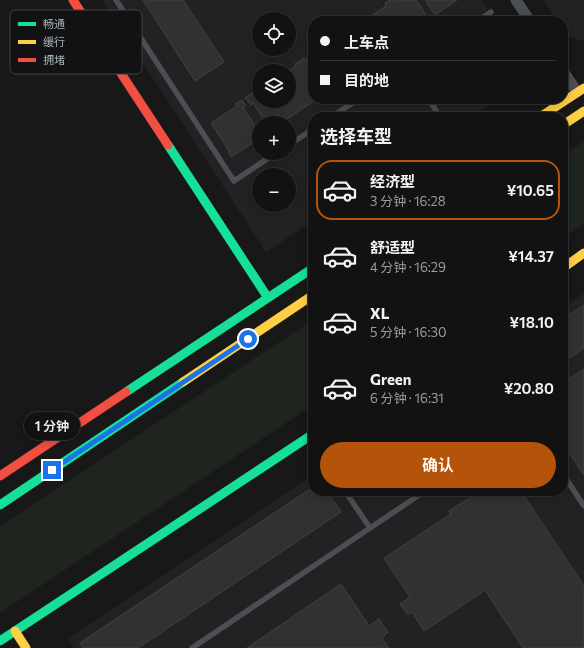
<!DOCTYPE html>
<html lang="zh">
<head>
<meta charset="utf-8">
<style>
  :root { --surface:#121212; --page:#1f2020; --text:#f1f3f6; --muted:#9c9e9f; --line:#313232; --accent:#b45309 }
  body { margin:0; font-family:Commissioner,"Noto Sans SC",sans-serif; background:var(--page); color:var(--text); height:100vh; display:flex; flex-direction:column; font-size:15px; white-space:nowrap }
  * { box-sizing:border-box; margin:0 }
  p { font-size:13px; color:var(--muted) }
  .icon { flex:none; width:22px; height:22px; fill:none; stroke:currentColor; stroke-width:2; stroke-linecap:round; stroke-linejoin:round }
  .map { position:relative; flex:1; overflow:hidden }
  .sheet { position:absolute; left:308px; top:112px; width:260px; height:384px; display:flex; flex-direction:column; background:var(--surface); border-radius:16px; box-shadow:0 2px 10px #0003,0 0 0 1px var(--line) }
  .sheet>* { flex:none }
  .hud { position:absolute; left:308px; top:16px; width:260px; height:88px; border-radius:16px; box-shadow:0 2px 10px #0003,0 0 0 1px var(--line); display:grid; align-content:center; height:88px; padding:0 12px; background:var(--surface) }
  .buttons { position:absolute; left:252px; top:12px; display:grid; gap:8px }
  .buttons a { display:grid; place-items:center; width:44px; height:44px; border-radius:50%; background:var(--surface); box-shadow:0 2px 10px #0003,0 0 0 1px var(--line); font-size:20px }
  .end { position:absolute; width:18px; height:18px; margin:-9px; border:5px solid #1a73e8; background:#fff; box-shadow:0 0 0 2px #fff }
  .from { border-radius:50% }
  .bubble { position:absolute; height:28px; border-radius:14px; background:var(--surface); box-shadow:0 2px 10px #0003,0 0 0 1px var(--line); font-size:13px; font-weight:600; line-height:28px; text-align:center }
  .hud b { display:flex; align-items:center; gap:14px; height:38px; font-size:15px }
  .hud b+b { border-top:1px solid var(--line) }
  .hud i { width:10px; height:10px; background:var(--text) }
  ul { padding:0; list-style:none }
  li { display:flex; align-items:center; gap:12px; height:60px; margin:0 8px 6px; padding:0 4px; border:2px solid transparent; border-radius:16px }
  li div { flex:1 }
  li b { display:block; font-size:15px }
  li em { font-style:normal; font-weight:600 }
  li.on { border-color:var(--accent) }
  li>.icon { width:36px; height:36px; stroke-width:1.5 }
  h2 { padding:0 12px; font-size:18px; line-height:48px }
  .primary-button { display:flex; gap:8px; margin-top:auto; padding:8px 12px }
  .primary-button a { flex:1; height:46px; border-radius:24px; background:var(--accent); color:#fff; font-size:16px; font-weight:600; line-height:46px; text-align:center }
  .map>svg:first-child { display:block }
  .built { fill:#222224; fill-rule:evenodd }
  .green { fill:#1e251e }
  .building { fill:#313132; stroke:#404244 }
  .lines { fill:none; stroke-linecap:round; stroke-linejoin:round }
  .lane { stroke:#4c4f51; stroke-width:5.5 }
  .street { stroke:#4c4f51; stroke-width:11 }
  .fast { stroke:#16e098; stroke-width:9 }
  .slow { stroke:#ffcf43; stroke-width:9 }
  .jam { stroke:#f24e42; stroke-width:9 }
  .route { stroke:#1a73e8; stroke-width:5 }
  .key { fill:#121214; stroke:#3f4246; stroke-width:1 }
  .key-label { font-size:11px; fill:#a9b1b9 }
</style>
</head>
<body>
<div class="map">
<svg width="584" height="648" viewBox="0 0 584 648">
  <rect width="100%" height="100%" fill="#181818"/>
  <!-- built -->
  <path class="built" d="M102 0H481L495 21H313V99H499L471 117H313V221L266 252ZM259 19H289V49H259ZM259 71H289V101H259ZM259 123H289V153H259ZM259 175H289V205H259Z
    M544 0H584V41L569 37 563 29V21H557Z
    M584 293V648H74L68 639 313 475V491H563V307Z"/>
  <!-- green -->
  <path class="green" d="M584 141V224L563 238V155Z
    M313 320V405L0 613V526Z"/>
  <!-- building -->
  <path class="building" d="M143 0H183L224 62 195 81Z
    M390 0 392 2 394 0H416L428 18 429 17 432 21H363L386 6 385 3Z
    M425 0H457L435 15Z
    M313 55V99H317L281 123H266L253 103 251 105 245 98 252 93 253 95 259 92V101H289V71L296 66 295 64 304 58 306 60Z
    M242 100 246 106 243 108 258 130H259V139L231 157 228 152 229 151 211 123 237 106 235 104Z
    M584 305V348L563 362V319Z
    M584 369V475L563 444V383Z
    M313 487V491H327L341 512 138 648H83L80 643Z
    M483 491H515L518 492 517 495 524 496 584 586V648H523L485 590 424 631 412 612 408 615 400 604 410 597 384 558 451 514 449 511 479 492 480 493Z
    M341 584 369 626 379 619 388 632 382 638 389 648H247Z"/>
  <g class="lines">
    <!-- lane -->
    <path class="lane" d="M116 0 234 181 276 153
      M478 21 491 12
      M429 99 440 117
      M331 117 359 99
      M289 145 313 129
      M563 474 584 506
      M345 491 370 528
      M192 648 425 491"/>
    <!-- street -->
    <path class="street" d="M516 0 530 21
      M563 71 577 92"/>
    <!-- fast -->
    <path class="fast" d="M168 145 268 298
      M126 392 313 268
      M0 505 183 382
      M0 641 313 434"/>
    <!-- slow -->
    <path class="slow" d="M540 117 584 88
      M563 125 584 111
      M563 268 584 253
      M183 382 313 295
      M15 631 26 648"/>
    <!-- jam -->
    <path class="jam" d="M73 0 168 145
      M0 476 126 392"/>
  </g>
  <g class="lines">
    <!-- route -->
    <path class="route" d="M52 470 248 339"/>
  </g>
  <!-- legend -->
  <rect x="10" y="10" width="132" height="64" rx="6" class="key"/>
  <rect x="18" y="22" width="18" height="4" fill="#16e098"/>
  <rect x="18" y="40" width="18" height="4" fill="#ffcf43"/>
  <rect x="18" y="58" width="18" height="4" fill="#f24e42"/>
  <g class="key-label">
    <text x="43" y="28">畅通</text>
    <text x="43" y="46">缓行</text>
    <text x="43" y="64">拥堵</text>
  </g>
</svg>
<div class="buttons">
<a><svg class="icon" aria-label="locate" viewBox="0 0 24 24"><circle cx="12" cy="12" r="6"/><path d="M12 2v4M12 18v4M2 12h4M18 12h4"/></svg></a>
<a><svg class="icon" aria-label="layers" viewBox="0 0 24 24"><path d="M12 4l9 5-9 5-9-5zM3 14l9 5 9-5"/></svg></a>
<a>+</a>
<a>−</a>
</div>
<i class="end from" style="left:248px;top:339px"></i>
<i class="end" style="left:52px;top:470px"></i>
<div class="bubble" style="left:24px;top:412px;width:56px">1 分钟</div>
<div class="hud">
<b><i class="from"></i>上车点</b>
<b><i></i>目的地</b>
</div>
<section class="sheet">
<h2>选择车型</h2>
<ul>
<li class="on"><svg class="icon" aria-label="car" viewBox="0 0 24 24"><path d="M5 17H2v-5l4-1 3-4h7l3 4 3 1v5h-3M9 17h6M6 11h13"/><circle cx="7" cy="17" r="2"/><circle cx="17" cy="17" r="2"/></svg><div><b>经济型</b><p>3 分钟 · 16:28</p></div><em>¥10.65</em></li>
<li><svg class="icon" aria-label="car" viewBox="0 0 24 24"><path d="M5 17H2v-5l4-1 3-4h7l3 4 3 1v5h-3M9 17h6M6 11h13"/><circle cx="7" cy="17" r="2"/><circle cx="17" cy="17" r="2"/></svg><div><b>舒适型</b><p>4 分钟 · 16:29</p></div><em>¥14.37</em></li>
<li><svg class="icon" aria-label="car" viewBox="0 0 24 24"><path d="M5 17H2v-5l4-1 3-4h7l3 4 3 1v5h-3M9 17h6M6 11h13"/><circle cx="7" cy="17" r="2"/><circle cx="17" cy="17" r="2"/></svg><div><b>XL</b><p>5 分钟 · 16:30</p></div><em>¥18.10</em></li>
<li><svg class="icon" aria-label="car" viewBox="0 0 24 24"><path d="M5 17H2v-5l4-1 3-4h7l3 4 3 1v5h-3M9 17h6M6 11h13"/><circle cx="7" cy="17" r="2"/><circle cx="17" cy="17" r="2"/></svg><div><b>Green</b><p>6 分钟 · 16:31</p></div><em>¥20.80</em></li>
</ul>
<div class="primary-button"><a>确认</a></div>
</section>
</div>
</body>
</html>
